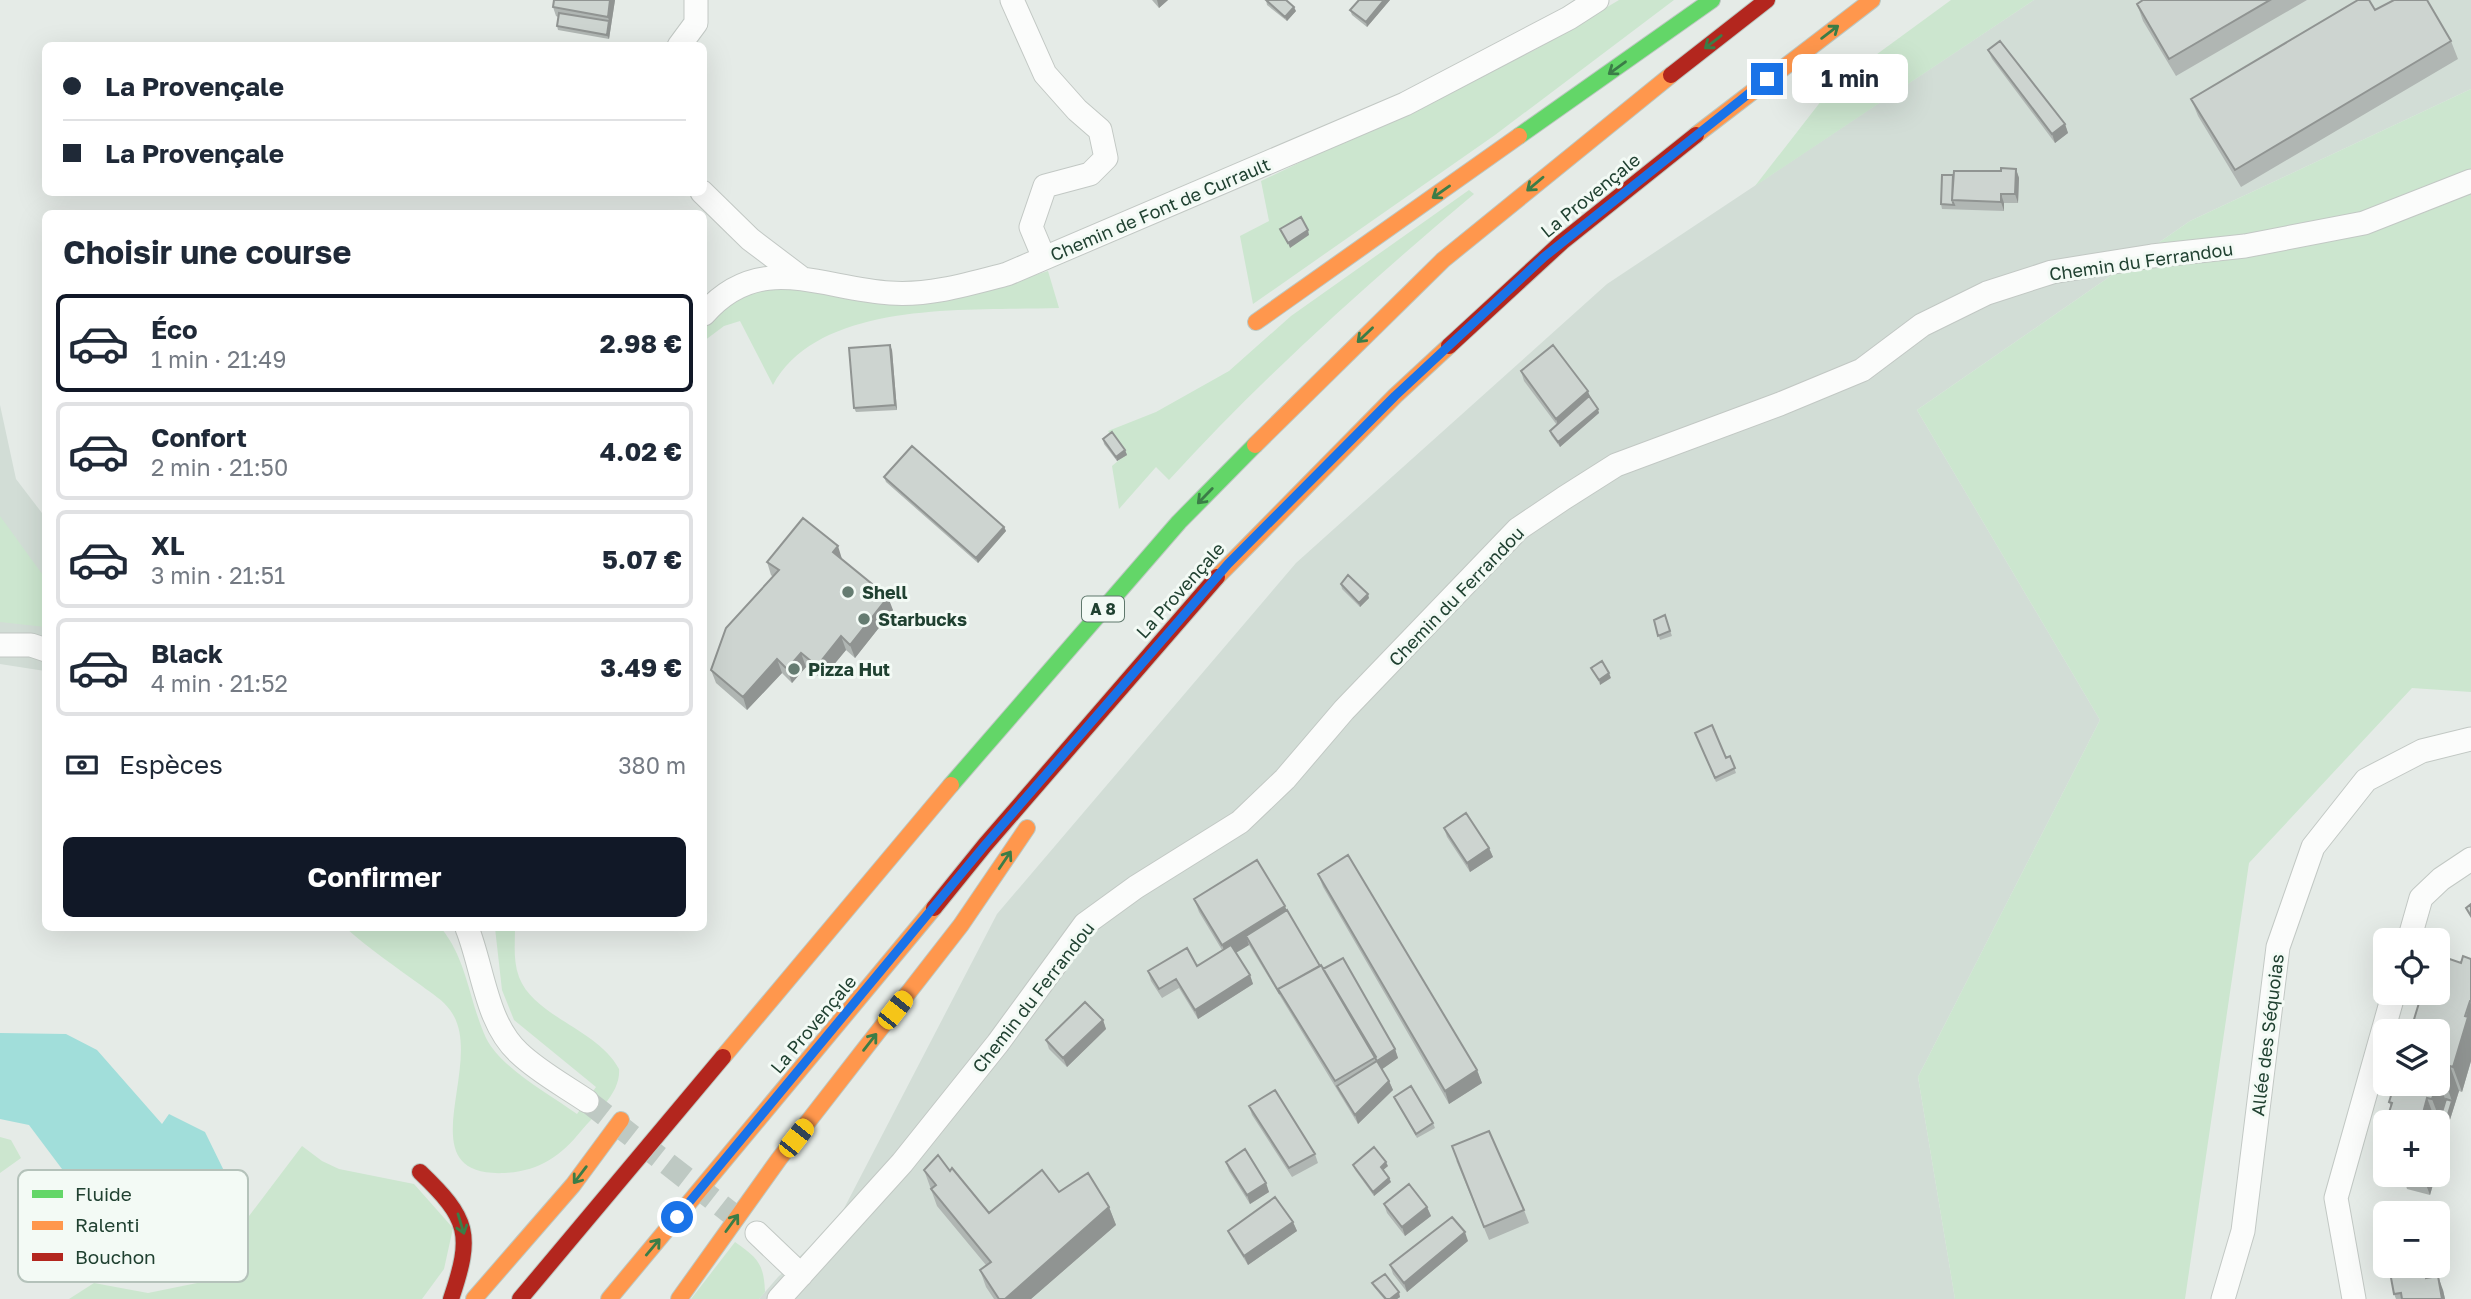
<!DOCTYPE html>
<html lang="fr">
<head>
<meta charset="utf-8">
<style>
  :root { --surface:#fff; --page:#f6f6f7; --text:#1f2937; --muted:#747a83; --line:#e0e1e3; --accent:#111827 }
  body { margin:0; font-family:"Golos Text",sans-serif; background:var(--page); color:var(--text); height:100vh; display:flex; flex-direction:column; font-size:26px; white-space:nowrap }
  * { box-sizing:border-box; margin:0 }
  p { font-size:23px; color:var(--muted) }
  .icon { flex:none; width:38px; height:38px; fill:none; stroke:currentColor; stroke-width:2; stroke-linecap:round; stroke-linejoin:round }
  .map { position:relative; flex:1; overflow:hidden }
  .panel { position:absolute; left:42px; top:210px; width:665px; height:721px; display:flex; flex-direction:column; background:var(--surface); border-radius:10px; box-shadow:0 7px 28px #0002 }
  .panel>* { flex:none }
  .top-card { position:absolute; left:42px; top:42px; width:665px; height:154px; border-radius:10px; box-shadow:0 7px 28px #0002; display:grid; align-content:center; height:154px; padding:0 21px; background:var(--surface) }
  .fabs { position:absolute; left:2373px; top:928px; display:grid; gap:14px }
  .fabs a { display:grid; place-items:center; width:77px; height:77px; border-radius:10px; background:var(--surface); box-shadow:0 7px 28px #0002; font-size:35px }
  .end { position:absolute; width:32px; height:32px; margin:-16px; border:9px solid #1a73e8; background:#fff; box-shadow:0 0 0 4px #fff }
  .from { border-radius:50% }
  .bubble { position:absolute; height:49px; border-radius:10px; background:var(--surface); box-shadow:0 7px 28px #0002; font-size:23px; font-weight:700; line-height:49px; text-align:center }
  .car { position:absolute; width:21px; height:42px; margin:-21px -10px; border-radius:9px; box-shadow:0 0 5px 2px #0007; background:linear-gradient(#f5c518 24%,#345 0 40%,#f5c518 0 76%,#345 0 86%,#f5c518 0) }
  .top-card b { display:flex; align-items:center; gap:24px; height:66px; font-size:26px }
  .top-card b+b { border-top:2px solid var(--line) }
  .top-card i { width:18px; height:18px; background:var(--text) }
  ul { padding:0; list-style:none }
  li { display:flex; align-items:center; gap:21px; height:98px; margin:0 14px 10px; padding:0 7px; border:4px solid var(--line); border-radius:10px }
  li div { flex:1 }
  li b { display:block; font-size:26px }
  li em { font-style:normal; font-weight:700 }
  li.active { border-color:var(--accent) }
  li>.icon { width:63px; height:63px; stroke-width:1.5 }
  h2 { padding:0 21px; font-size:32px; line-height:84px }
  .pay { display:flex; align-items:center; gap:18px; height:77px; padding:0 21px; font-size:26px }
  .pay p { margin-inline-start:auto }
  .button { display:flex; gap:14px; margin-top:auto; padding:14px 21px }
  .button a { flex:1; height:80px; border-radius:10px; background:var(--accent); color:#fff; font-size:28px; font-weight:700; line-height:80px; text-align:center }
  .map>svg:first-child { display:block }
  .built { fill:#d2ddd6 }
  .green { fill:#cce6cf }
  .water { fill:#a1deda }
  .lines { fill:none; stroke-linecap:round; stroke-linejoin:round }
  .street-tunnel { stroke:#bec9c3; stroke-width:23; stroke-dasharray:23 11; stroke-linecap:butt }
  .street-casing { stroke:#c2c8c4; stroke-width:25 }
  .fast-casing { stroke:#bcc7c1; stroke-width:18 }
  .slow-casing { stroke:#bcc7c1; stroke-width:18 }
  .jam-casing { stroke:#bcc7c1; stroke-width:18 }
  .street { stroke:#fbfcfb; stroke-width:23 }
  .fast { stroke:#63d668; stroke-width:16 }
  .slow { stroke:#ff974d; stroke-width:16 }
  .jam { stroke:#b3261e; stroke-width:16 }
  .wall { fill:#b0b6b3 }
  .shaded-wall { fill:#909492 }
  .building { fill:#cdd4d0; stroke:#909492; stroke-width:2 }
  .oneway { stroke:#3b7d47 }
  .route { stroke:#1a73e8; stroke-width:9 }
  .poi-dot { fill:#657c71; stroke:#f3faf5; stroke-width:2.5 }
  .labels { text-anchor:middle; dominant-baseline:central; stroke-width:6; stroke-linejoin:round; paint-order:stroke }
  .shield { fill:#f3faf5; stroke:#5f786c; stroke-width:2 }
  .shield-label { font-size:16px; font-weight:bold; fill:#204131 }
  .street-label { font-size:18px; fill:#204131; stroke:#f3faf5 }
  .poi-label { font-size:18px; font-weight:bold; fill:#204131; stroke:#f3faf5; text-anchor:start }
  .key { fill:#f3faf5; stroke:#b4c2ba; stroke-width:2 }
  .key-label { font-size:19px; fill:#204131 }
</style>
</head>
<body>
<div class="map">
<svg width="2471" height="1299" viewBox="0 0 2471 1299">
  <rect width="100%" height="100%" fill="#e5ebe7"/>
  <!-- built -->
  <path class="built" d="M2034 0H2471V89L2190 221 1917 410 2100 720 1918 1077 1955 1299H759L778 1277 838 1220 997 914 1296 563 1607 284Z
    M0 405 16 479 45 517V671L0 664Z"/>
  <!-- green -->
  <path class="green" d="M1619 0H1674L1495 135 1253 304 1240 236 1269 221 1261 181 1535 50Z
    M1951 0H2034L1755 186 1832 87Z
    M2471 89V692L2412 688 2249 863 2185 1299H1955L1918 1077 2100 720 1917 410 2190 221Z
    M1469 190 1474 194C1367 284 1263 377 1169 480L1156 467 1119 509 1112 466 1126 454 1108 431 1156 412 1229 371 1291 316Z
    M1048 271 1059 308C974 311 820 298 773 385L740 321 724 326 704 341V324C715 315 729 299 742 294 797 275 851 309 907 304 955 301 1002 285 1048 271Z
    M0 516 45 578V627L0 622Z
    M346 928H441C467 959 469 1001 486 1038 501 1068 549 1094 577 1114L596 1087 514 1020 502 990 495 928H515C515 944 513 961 519 977 534 1017 598 1029 619 1069 621 1093 595 1114 581 1131 560 1157 539 1171 505 1173 403 1178 489 1061 450 1010 443 1000 431 993 422 986 396 967 369 949 346 928Z
    M0 1137 11 1140 21 1158 0 1173Z
    M302 1146 322 1161 339 1169 414 1184 453 1228 444 1269 422 1299H69L94 1283 148 1293 202 1282 244 1238 249 1216Z
    M735 1242C758 1258 764 1264 765 1292L759 1299H691Z"/>
  <!-- water -->
  <path class="water" d="M0 1033 66 1034 97 1050 162 1124 169 1114 205 1132 227 1177 241 1222 211 1264 171 1281 115 1277 70 1220 74 1185 29 1125 0 1119Z"/>
  <g class="lines">
    <!-- street-tunnel -->
    <path class="street-tunnel" d="M587 1101 746 1225"/>
    <defs>
      <path id="street" d="M1012 0 1045 74 1077 110 1100 130 1106 158 1090 174 1045 186 1031 227 1044 258
        M679 46 696 23V0
        M702 192 750 239 800 277
        M704 314C760 250 821 289 890 293 929 296 969 284 1007 274L1405 104 1569 18 1597 0
        M0 645H31L46 650
        M467 928C483 968 486 1023 519 1053 539 1072 565 1086 587 1101
        M2409 940 2421 898 2441 879 2471 859
        M757 1233 801 1275
        M779 1299 902 1163 998 1043 1085 924 1136 887 1240 822 1285 779 1344 710 1518 529 1564 498 1616 465 1780 404 1862 370 1922 325 1987 293 2052 272 2152 256 2245 246 2364 223 2471 181
        M2223 1299 2243 1231 2278 947 2313 847 2366 780 2422 751 2471 739
        M2354 1299 2336 1198 2394 992"/>
      <path id="fast" d="M1519 136 1712 0
        M951 785 1179 522 1255 445"/>
      <path id="slow" d="M1696 135 1872 0
        M1256 322 1519 136
        M1255 445 1443 260 1671 75
        M1217 577 1395 396 1449 346
        M723 1057 951 785
        M474 1299 573 1185 621 1120
        M609 1299 934 908
        M679 1299 779 1159 961 925 1027 828"/>
      <path id="jam" d="M1671 75 1767 0
        M1449 346 1562 242 1696 135
        M934 908 985 845 1217 577
        M420 1172C469 1219 473 1234 451 1299
        M520 1299 723 1057"/>
    </defs>
    <!-- street casing -->
    <use href="#street" class="street-casing"/>
    <!-- fast casing -->
    <use href="#fast" class="fast-casing"/>
    <!-- slow casing -->
    <use href="#slow" class="slow-casing"/>
    <!-- jam casing -->
    <use href="#jam" class="jam-casing"/>
    <!-- street -->
    <use href="#street" class="street"/>
    <!-- fast -->
    <use href="#fast" class="fast"/>
    <!-- slow -->
    <use href="#slow" class="slow"/>
    <!-- jam -->
    <use href="#jam" class="jam"/>
  </g>
  <!-- wall -->
  <path class="wall" d="M554 0H615L609 39 558 30 557 26 558 17 556 16 553 7Z
    M1152 0H1168L1159 8Z
    M1266 0 1296 11 1287 21 1267 5Z
    M1359 0H1390L1367 27 1352 15 1350 10Z
    M2143 0H2307L2176 76 2143 21 2137 4Z
    M2375 10 2451 41 2458 59 2241 187 2198 116 2191 99Z
    M1988 50 2065 124 2068 133 2055 143 1992 59Z
    M2016 169 2019 178 2018 203H2004V211L1942 209 1941 204 1953 175 2001 171Z
    M892 350 897 410 856 412 854 408Z
    M1521 371 1589 396 1599 413 1560 447 1551 435 1550 431 1557 425 1524 381Z
    M1103 439 1125 450 1127 455 1117 461 1104 444Z
    M884 477 1004 527 1006 531 978 563 886 482Z
    M842 559 893 610 855 658 846 650 822 679 806 667 792 683 782 673 747 710 716 683 711 670 773 577 771 575 767 562Z
    M1341 584 1369 598 1360 607 1342 589Z
    M1665 615 1672 636 1660 640 1654 620Z
    M1695 733 1726 758 1730 756 1736 773 1716 782Z
    M1444 828 1489 848 1493 857 1470 872 1447 837Z
    M1318 874 1477 1070 1482 1083 1449 1104 1323 887Z
    M1194 899 1287 910 1320 966 1395 1049 1398 1058 1382 1069 1389 1081 1393 1090 1358 1124 1249 945 1236 953 1250 975 1253 984 1198 1019 1179 988 1162 998 1151 981 1148 971 1197 966 1222 950 1199 912Z
    M2471 959V1061L2462 1092 2459 1091 2448 1126 2438 1122H2386L2391 1107 2389 1102 2438 1083V1031H2414L2412 1026 2425 994 2461 963Z
    M1103 1020 1106 1029 1067 1067 1049 1049 1046 1040Z
    M1394 1097 1433 1123 1435 1128 1417 1138Z
    M1249 1106 1315 1154 1318 1163 1292 1177 1252 1115Z
    M2385 1125V1174L2377 1151Z
    M1456 1160 1524 1210 1529 1223 1489 1240Z
    M1226 1162 1266 1183 1269 1192 1250 1204 1229 1171Z
    M1353 1165 1388 1166 1383 1170 1389 1178 1391 1182 1374 1196 1355 1170Z
    M924 1170 950 1171 989 1213 1059 1192 1109 1207 1116 1225 1031 1299H994L986 1287 980 1270 986 1265 937 1206Z
    M2385 1174H2436L2430 1195 2407 1189 2405 1182 2386 1176Z
    M1384 1204 1427 1207 1431 1216 1405 1236 1387 1213Z
    M1293 1222 1297 1231 1248 1265 1232 1240 1228 1231Z
    M1468 1241 1407 1292 1393 1274 1390 1265Z
    M2393 1265H2438L2440 1274 2429 1276V1278L2443 1290 2445 1299H2396L2394 1294Z
    M1372 1283 1400 1297 1397 1299H1384L1374 1287Z"/>
  <!-- shaded-wall -->
  <path class="shaded-wall" d="M610 0H615L609 39 607 35 609 21 608 17Z
    M1157 0H1168L1159 8Z
    M1384 0H1390L1367 27 1366 22Z
    M1294 7 1296 11 1287 21 1285 17Z
    M2065 124 2068 133 2055 143 2052 134Z
    M2016 169 2019 178 2018 203 2015 194Z
    M2001 194 2004 203V211L2001 202Z
    M1308 230 1309 235 1290 248 1288 243Z
    M890 345 892 350 897 410 895 405Z
    M1588 391 1591 400 1559 428 1556 419Z
    M1598 409 1599 413 1560 447 1558 442Z
    M1125 450 1127 455 1117 461 1116 457Z
    M1004 527 1006 531 978 563 976 558Z
    M838 546 842 559 837 566 833 552Z
    M1368 594 1369 598 1360 607 1359 603Z
    M888 597 893 610 855 658 850 645Z
    M841 636 846 650 822 679 817 666Z
    M801 653 806 667 792 683 787 669Z
    M777 659 782 673 747 710 743 697Z
    M1609 673 1611 678 1600 685 1599 680Z
    M1489 848 1493 857 1470 872 1467 863Z
    M1285 906 1290 919 1246 936 1249 945 1227 958 1222 945Z
    M1250 975 1253 984 1198 1019 1195 1010Z
    M2470 1001 2471 1004V1061L2462 1092 2453 1067Z
    M1103 1020 1106 1029 1067 1067 1063 1058Z
    M1395 1049 1398 1058 1381 1070 1377 1061Z
    M2450 1066 2459 1091 2448 1126 2446 1121 2452 1101 2445 1081Z
    M1477 1070 1482 1083 1449 1104 1445 1091Z
    M2438 1080 2447 1104 2440 1119 2441 1123 2432 1099Z
    M1389 1081 1393 1090 1358 1124 1355 1115Z
    M2427 1098 2436 1122H2426L2423 1113Z
    M2438 1126 2443 1140 2439 1155 2441 1160 2438 1169Z
    M1386 1162 1388 1166 1382 1171 1381 1167Z
    M2422 1174H2436L2430 1195Z
    M1389 1178 1391 1182 1374 1196 1373 1192Z
    M1266 1183 1269 1192 1250 1204 1247 1195Z
    M1109 1207 1116 1225 1031 1299H1005Z
    M1427 1207 1431 1216 1405 1236 1402 1227Z
    M1293 1222 1297 1231 1248 1265 1244 1256Z
    M1465 1232 1468 1241 1407 1292 1404 1283Z
    M2424 1265 2429 1276 2431 1292 2426 1278Z
    M2438 1276 2443 1290 2445 1299H2442Z
    M1399 1292 1400 1297 1397 1299H1390Z"/>
  <!-- building -->
  <path class="building" d="M554 0H610L608 17 553 7Z
    M1266 0H1286L1294 7 1285 17Z
    M1359 0H1384L1366 22 1350 10Z
    M2143 0H2270L2169 59 2137 4Z
    M2358 0H2369L2375 10 2394 0H2427L2451 41 2235 170 2191 99Z
    M559 13 609 21 607 35 557 26Z
    M2000 41 2065 124 2052 134 1988 50Z
    M2001 168 2016 169 2015 194H2001V202L1952 200 1954 171H2001Z
    M1942 175H1953L1952 200 1954 205 1941 204Z
    M1301 217 1308 230 1288 243 1280 229Z
    M890 345 895 405 854 408 849 348Z
    M1553 345 1588 391 1556 419 1521 371Z
    M1589 396 1598 409 1558 442 1550 431Z
    M1112 432 1125 450 1116 457 1103 439Z
    M912 446 1004 527 976 558 884 477Z
    M803 518 838 546 833 552 888 597 850 645 841 636 817 666 801 653 787 669 777 659 743 697 711 670 726 628 779 570 767 562Z
    M1348 575 1368 594 1359 603 1341 584Z
    M1665 615 1670 631 1658 636 1654 620Z
    M1602 661 1609 673 1599 680 1591 668Z
    M1712 725 1726 758 1730 756 1735 768 1715 778 1695 733Z
    M1466 813 1489 848 1467 863 1444 828Z
    M1348 855 1477 1070 1445 1091 1318 874Z
    M1257 860 1285 906 1222 945 1194 899Z
    M2471 904V916L2466 908Z
    M1287 910 1320 966 1278 989 1280 994 1246 936Z
    M1231 945 1250 975 1195 1010 1176 979 1159 989 1148 971 1187 948 1197 966Z
    M2438 955 2461 963 2463 956 2471 959V1001H2470L2465 1016 2468 1017 2453 1067 2450 1066 2445 1081 2438 1080V1082V1031H2418V1028L2412 1026 2422 993 2425 994 2426 992H2438Z
    M1343 958 1395 1049 1377 1061 1323 969Z
    M1321 965 1376 1057 1335 1081 1278 989Z
    M1085 1002 1103 1020 1063 1058 1046 1040Z
    M1377 1061 1389 1081 1355 1115 1337 1086Z
    M2395 1083H2437L2432 1099 2427 1098 2423 1113 2434 1116 2432 1122H2386L2392 1103 2389 1102Z
    M1411 1086 1433 1123 1416 1134 1394 1097Z
    M1275 1090 1315 1154 1289 1168 1249 1106Z
    M2446 1099 2452 1101 2446 1121 2440 1119Z
    M2385 1125V1154L2377 1151Z
    M1489 1131 1524 1210 1484 1227 1452 1146Z
    M1374 1147 1386 1162 1381 1167 1389 1178 1373 1192 1353 1165Z
    M1245 1149 1266 1183 1247 1195 1226 1162Z
    M938 1155 950 1171 952 1168 989 1213 1042 1170 1059 1192 1088 1173 1109 1207 1005 1299H999L980 1270 991 1262 931 1189 936 1185 924 1170Z
    M1409 1184 1427 1207 1402 1227 1384 1204Z
    M1275 1197 1293 1222 1244 1256 1228 1231Z
    M2429 1205 2430 1213H2407L2406 1208Z
    M1452 1217 1465 1232 1404 1283 1390 1265Z
    M2393 1265H2424L2426 1278 2438 1276 2442 1299H2402L2401 1293 2394 1294 2389 1267H2393Z
    M1385 1274 1399 1292 1390 1299H1386L1372 1283Z"/>
  <!-- one-way arrows -->
  <defs><path id="oneway-shaft" d="M-6 0H5M1.5-3L5.5 0L1.5 3" fill="none" stroke-width="1.6" stroke-linecap="round" stroke-linejoin="round" transform="scale(1.75)"/></defs>
  <g class="oneway">
    <use href="#oneway-shaft" transform="translate(1830 32) rotate(-37)"/>
    <use href="#oneway-shaft" transform="translate(1713 42) rotate(142)"/>
    <use href="#oneway-shaft" transform="translate(1617 68) rotate(144)"/>
    <use href="#oneway-shaft" transform="translate(1535 184) rotate(140)"/>
    <use href="#oneway-shaft" transform="translate(1441 192) rotate(145)"/>
    <use href="#oneway-shaft" transform="translate(1365 335) rotate(136)"/>
    <use href="#oneway-shaft" transform="translate(1205 496) rotate(134)"/>
    <use href="#oneway-shaft" transform="translate(1005 860) rotate(-56)"/>
    <use href="#oneway-shaft" transform="translate(870 1042) rotate(-52)"/>
    <use href="#oneway-shaft" transform="translate(580 1175) rotate(127)"/>
    <use href="#oneway-shaft" transform="translate(732 1223) rotate(-54)"/>
    <use href="#oneway-shaft" transform="translate(461 1224) rotate(73)"/>
    <use href="#oneway-shaft" transform="translate(653 1247) rotate(-50)"/>
  </g>
  <g class="lines">
    <!-- route -->
    <path class="route" d="M677 1217 985 845 1228 564 1395 396 1544 257 1767 79"/>
  </g>
  <!-- markers -->
  <g class="poi-dot">
    <circle cx="848" cy="592" r="7"/>
    <circle cx="864" cy="619" r="7"/>
    <circle cx="794" cy="669" r="7"/>
  </g>
  <g class="labels">
    <!-- shield labels -->
    <rect class="shield" x="1082" y="596.5" width="42" height="25" rx="5"/>
    <g class="shield-label">
      <text x="1103" y="609">A 8</text>
    </g>
    <!-- street labels -->
    <g class="street-label">
      <text transform="translate(1590 195) rotate(-39)">La Provençale</text>
      <text transform="translate(1160 209) rotate(-23)">Chemin de Font de Currault</text>
      <text transform="translate(2141 261) rotate(-8)">Chemin du Ferrandou</text>
      <text transform="translate(1180 590) rotate(-48)">La Provençale</text>
      <text transform="translate(1456 596) rotate(-46)">Chemin du Ferrandou</text>
      <text transform="translate(1033 997) rotate(-52)">Chemin du Ferrandou</text>
      <text transform="translate(813 1024) rotate(-50)">La Provençale</text>
      <text transform="translate(2267 1035) rotate(-83)">Allée des Séquoias</text>
    </g>
    <!-- poi labels -->
    <g class="poi-label">
      <text x="862" y="592">Shell</text>
      <text x="878" y="619">Starbucks</text>
      <text x="808" y="669">Pizza Hut</text>
    </g>
  </g>
  <!-- legend -->
  <rect x="18" y="1170" width="230" height="112" rx="10" class="key"/>
  <rect x="32" y="1190" width="31" height="8" fill="#63d668"/>
  <rect x="32" y="1221" width="31" height="9" fill="#ff974d"/>
  <rect x="32" y="1253" width="31" height="8" fill="#b3261e"/>
  <g class="key-label">
    <text x="75" y="1201">Fluide</text>
    <text x="75" y="1232">Ralenti</text>
    <text x="75" y="1264">Bouchon</text>
  </g>
</svg>
<div class="fabs">
<a><svg class="icon" aria-label="locate" viewBox="0 0 24 24"><circle cx="12" cy="12" r="6"/><path d="M12 2v4M12 18v4M2 12h4M18 12h4"/></svg></a>
<a><svg class="icon" aria-label="layers" viewBox="0 0 24 24"><path d="M12 4l9 5-9 5-9-5zM3 14l9 5 9-5"/></svg></a>
<a>+</a>
<a>−</a>
</div>
<i class="end from" style="left:677px;top:1217px"></i>
<i class="end" style="left:1767px;top:79px"></i>
<div class="bubble" style="left:1792px;top:54px;width:116px">1 min</div>
<i class="car" style="left:895px;top:1010px;rotate:38deg"></i>
<i class="car" style="left:796px;top:1138px;rotate:38deg"></i>
<div class="top-card">
<b><i class="from"></i>La Provençale</b>
<b><i></i>La Provençale</b>
</div>
<section class="panel">
<h2>Choisir une course</h2>
<ul>
<li class="active"><svg class="icon" aria-label="car" viewBox="0 0 24 24"><path d="M5 17H2v-5l4-1 3-4h7l3 4 3 1v5h-3M9 17h6M6 11h13"/><circle cx="7" cy="17" r="2"/><circle cx="17" cy="17" r="2"/></svg><div><b>Éco</b><p>1 min · 21:49</p></div><em>2.98 €</em></li>
<li><svg class="icon" aria-label="car" viewBox="0 0 24 24"><path d="M5 17H2v-5l4-1 3-4h7l3 4 3 1v5h-3M9 17h6M6 11h13"/><circle cx="7" cy="17" r="2"/><circle cx="17" cy="17" r="2"/></svg><div><b>Confort</b><p>2 min · 21:50</p></div><em>4.02 €</em></li>
<li><svg class="icon" aria-label="car" viewBox="0 0 24 24"><path d="M5 17H2v-5l4-1 3-4h7l3 4 3 1v5h-3M9 17h6M6 11h13"/><circle cx="7" cy="17" r="2"/><circle cx="17" cy="17" r="2"/></svg><div><b>XL</b><p>3 min · 21:51</p></div><em>5.07 €</em></li>
<li><svg class="icon" aria-label="car" viewBox="0 0 24 24"><path d="M5 17H2v-5l4-1 3-4h7l3 4 3 1v5h-3M9 17h6M6 11h13"/><circle cx="7" cy="17" r="2"/><circle cx="17" cy="17" r="2"/></svg><div><b>Black</b><p>4 min · 21:52</p></div><em>3.49 €</em></li>
</ul>
<div class="pay"><svg class="icon" aria-label="cash" viewBox="0 0 24 24"><path d="M3 7h18v10H3z"/><circle cx="12" cy="12" r="2"/></svg>Espèces<p>380 m</p></div>
<div class="button"><a>Confirmer</a></div>
</section>
</div>
</body>
</html>
